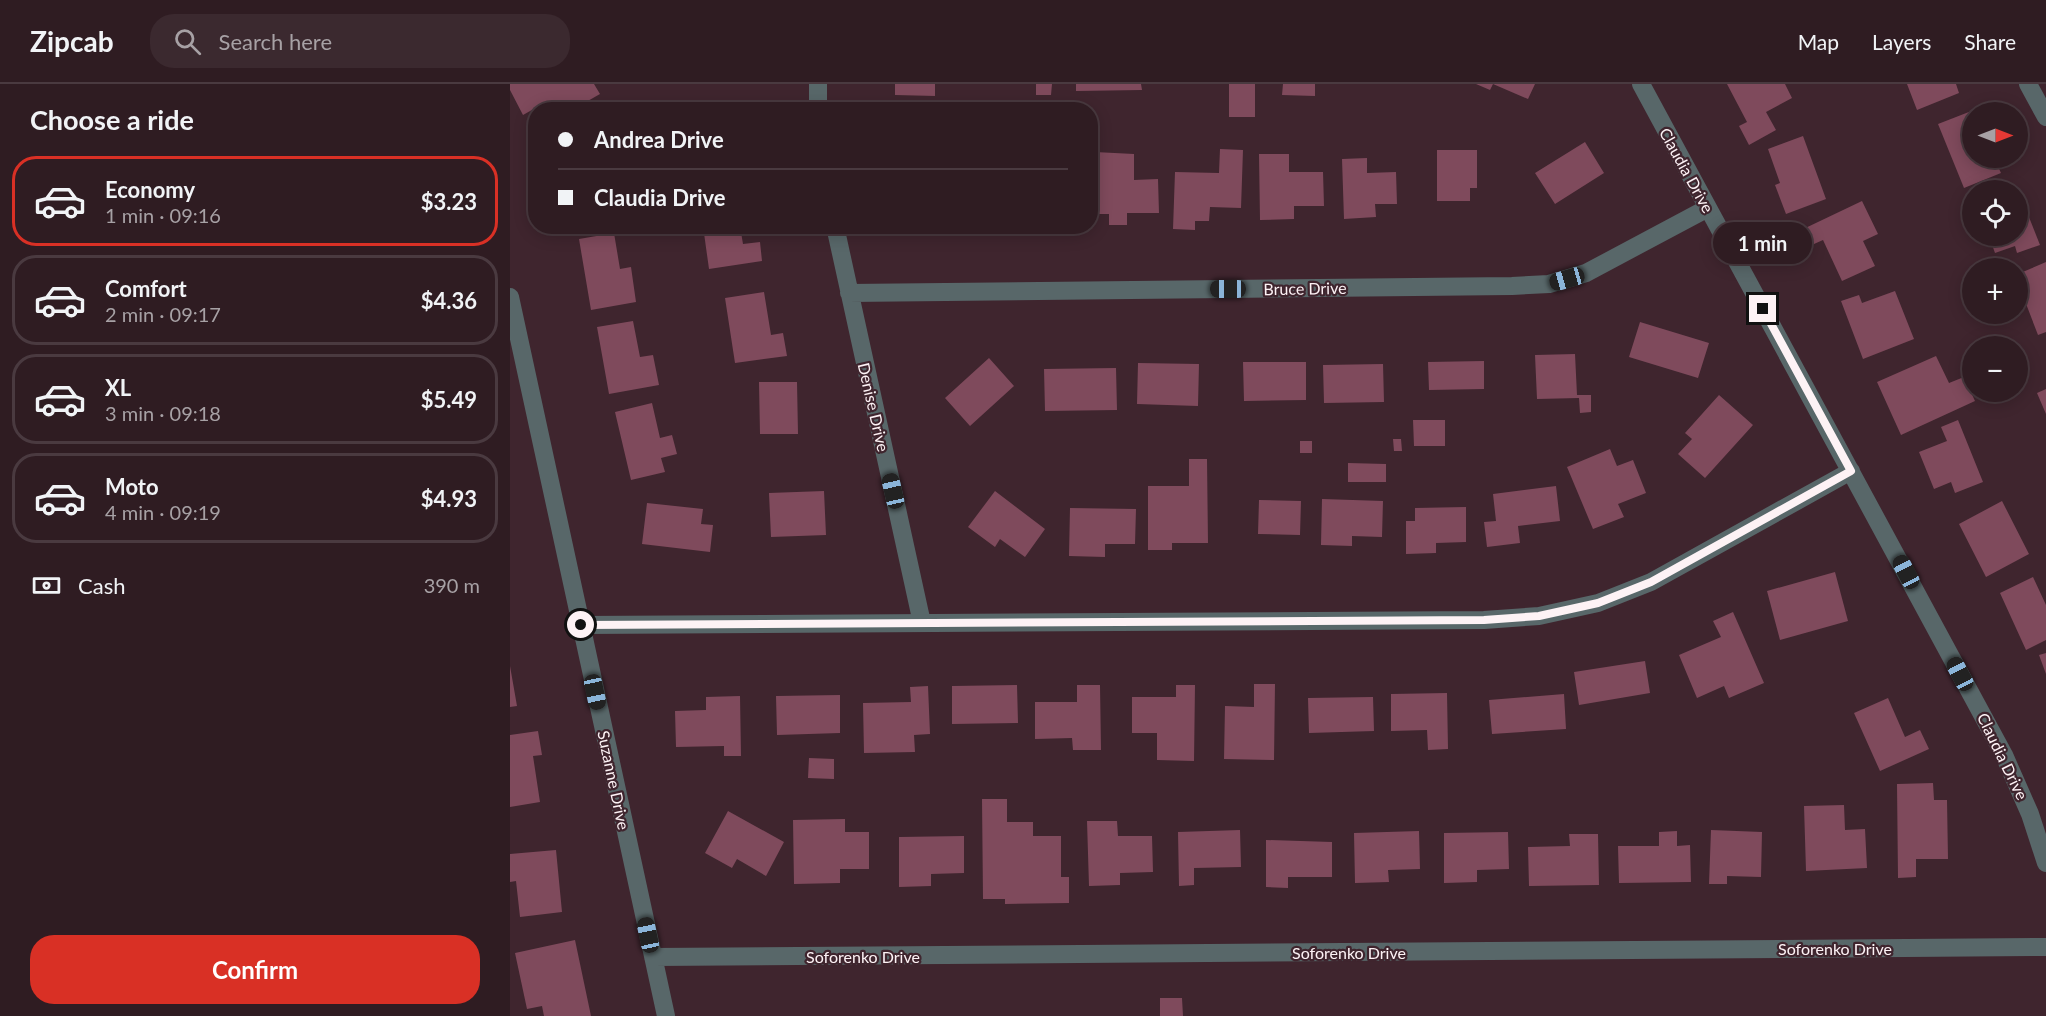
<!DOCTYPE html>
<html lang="en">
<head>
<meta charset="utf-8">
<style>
  :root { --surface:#2f1c22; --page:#3b292f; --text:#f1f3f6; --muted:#a7a1a5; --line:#4a3a40; --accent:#d93025 }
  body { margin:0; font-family:Lato,sans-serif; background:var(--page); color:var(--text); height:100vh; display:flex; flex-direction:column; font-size:22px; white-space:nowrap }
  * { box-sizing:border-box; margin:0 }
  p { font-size:20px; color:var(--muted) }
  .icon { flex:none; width:33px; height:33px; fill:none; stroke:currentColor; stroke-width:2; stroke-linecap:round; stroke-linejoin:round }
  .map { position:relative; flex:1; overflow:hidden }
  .sheet { display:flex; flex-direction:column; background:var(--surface); width:510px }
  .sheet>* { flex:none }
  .guide { position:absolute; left:18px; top:18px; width:570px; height:132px; border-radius:24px; box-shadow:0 3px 15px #0003,0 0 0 2px var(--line); display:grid; align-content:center; height:132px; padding:0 30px; background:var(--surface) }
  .needle { width:39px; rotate:90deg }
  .tools { position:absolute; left:1452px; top:18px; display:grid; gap:12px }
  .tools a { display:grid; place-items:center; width:66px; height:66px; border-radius:50%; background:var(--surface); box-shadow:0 3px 15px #0003,0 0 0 2px var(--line); font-size:30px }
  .end { position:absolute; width:27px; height:27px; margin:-14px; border:8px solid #fdf2f5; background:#111; box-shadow:0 0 0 3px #111 }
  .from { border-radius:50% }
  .bubble { position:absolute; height:42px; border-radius:21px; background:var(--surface); box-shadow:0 3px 15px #0003,0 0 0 2px var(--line); font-size:20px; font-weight:700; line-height:42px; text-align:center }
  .car { position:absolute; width:18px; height:36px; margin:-18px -9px; border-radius:8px; box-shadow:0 0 4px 2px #0007; background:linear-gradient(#222 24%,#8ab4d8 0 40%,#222 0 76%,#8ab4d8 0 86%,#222 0) }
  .guide b { display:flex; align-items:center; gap:21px; height:57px; font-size:22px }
  .guide b+b { border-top:2px solid var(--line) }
  .guide i { width:15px; height:15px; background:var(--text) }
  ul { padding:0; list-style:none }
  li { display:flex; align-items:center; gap:18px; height:90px; margin:0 12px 9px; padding:0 18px; border:3px solid var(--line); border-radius:24px }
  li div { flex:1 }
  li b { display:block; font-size:22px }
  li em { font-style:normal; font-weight:700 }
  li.current { border-color:var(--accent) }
  li>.icon { width:54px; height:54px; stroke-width:1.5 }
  h2 { padding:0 30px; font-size:27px; line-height:72px }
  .pay { display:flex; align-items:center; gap:15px; height:66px; padding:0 30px; font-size:22px }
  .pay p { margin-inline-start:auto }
  .cta { display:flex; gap:12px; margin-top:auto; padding:12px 30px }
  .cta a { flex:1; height:69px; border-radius:24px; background:var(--accent); color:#fff; font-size:24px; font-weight:700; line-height:69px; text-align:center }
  header { display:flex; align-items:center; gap:36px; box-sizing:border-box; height:84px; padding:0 30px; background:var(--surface); border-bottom:2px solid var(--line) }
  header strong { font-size:28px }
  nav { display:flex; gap:33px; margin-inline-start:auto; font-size:21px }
  .search { width:420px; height:54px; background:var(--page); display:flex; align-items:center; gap:15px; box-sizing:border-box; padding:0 21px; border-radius:24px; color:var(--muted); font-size:22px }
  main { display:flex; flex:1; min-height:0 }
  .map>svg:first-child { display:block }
  .building { fill:#7f4a5c }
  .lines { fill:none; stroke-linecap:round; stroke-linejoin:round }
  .minor { stroke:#586769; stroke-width:18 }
  .route { stroke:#fdf2f5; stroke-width:8 }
  .labels { text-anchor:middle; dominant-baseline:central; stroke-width:4.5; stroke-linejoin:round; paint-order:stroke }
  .street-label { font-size:16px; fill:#fdf2f5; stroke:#3f252e }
</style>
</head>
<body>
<header>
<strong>Zipcab</strong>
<div class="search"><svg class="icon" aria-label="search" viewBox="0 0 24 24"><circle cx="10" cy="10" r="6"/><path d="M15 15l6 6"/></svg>Search here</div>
<nav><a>Map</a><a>Layers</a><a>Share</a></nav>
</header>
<main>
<section class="sheet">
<h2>Choose a ride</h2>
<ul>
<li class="current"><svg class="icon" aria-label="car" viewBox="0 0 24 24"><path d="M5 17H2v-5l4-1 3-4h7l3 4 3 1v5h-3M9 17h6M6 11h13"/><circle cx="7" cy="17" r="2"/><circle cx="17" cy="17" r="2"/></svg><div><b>Economy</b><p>1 min · 09:16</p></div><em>$3.23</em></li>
<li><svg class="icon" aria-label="car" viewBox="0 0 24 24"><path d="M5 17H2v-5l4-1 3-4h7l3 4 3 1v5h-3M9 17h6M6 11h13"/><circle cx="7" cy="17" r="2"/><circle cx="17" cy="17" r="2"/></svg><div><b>Comfort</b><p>2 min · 09:17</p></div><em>$4.36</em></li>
<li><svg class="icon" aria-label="car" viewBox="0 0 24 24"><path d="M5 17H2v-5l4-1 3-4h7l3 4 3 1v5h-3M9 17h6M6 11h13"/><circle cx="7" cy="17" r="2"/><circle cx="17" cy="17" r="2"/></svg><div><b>XL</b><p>3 min · 09:18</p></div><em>$5.49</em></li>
<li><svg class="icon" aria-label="car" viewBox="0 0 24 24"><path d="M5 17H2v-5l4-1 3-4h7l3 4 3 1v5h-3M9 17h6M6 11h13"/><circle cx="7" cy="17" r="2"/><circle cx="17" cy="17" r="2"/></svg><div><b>Moto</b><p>4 min · 09:19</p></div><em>$4.93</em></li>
</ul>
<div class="pay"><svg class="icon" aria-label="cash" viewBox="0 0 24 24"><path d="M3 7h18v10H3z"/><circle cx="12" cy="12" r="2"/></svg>Cash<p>390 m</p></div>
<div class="cta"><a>Confirm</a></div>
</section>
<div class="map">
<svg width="1536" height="932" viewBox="0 0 1536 932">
  <rect width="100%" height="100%" fill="#3f252e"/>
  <!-- building -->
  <path class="building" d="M0 0H84L90 10 62 26H31L29 22 13 31 0 6Z
    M385 0H425V12L385 11Z
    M526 0H542L541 11H526Z
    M566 0H631L632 6 566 7Z
    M719 0H745V33H719Z
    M773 0H805V12L772 11Z
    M966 0H983L980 6Z
    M983 0H1025L1018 15Z
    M1217 0H1275L1282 14 1256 28 1266 46 1239 61 1229 42 1237 38Z
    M1397 0H1446L1449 9 1407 26Z
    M1464 26 1466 28H1462V74H1484L1491 89 1454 104 1428 40Z
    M1293 52 1316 115 1276 130 1265 101 1270 99 1258 65Z
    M1075 58 1094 89 1045 120 1025 89Z
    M710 65 733 66 731 124 700 123 699 137H685V146L663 145 665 88 709 89Z
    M927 66H967V104H960V117H927Z
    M585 68 624 70V96L648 95 649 129H617V141H599V130H585Z
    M749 70H779V88H813L814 122H784V135L750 136Z
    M857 74V89L886 88 887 120H865L866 133 834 135 832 75Z
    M1507 103 1530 161 1507 169 1505 162 1485 169 1479 152H1508V106H1498Z
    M1352 117 1368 150 1353 157 1365 182 1332 197 1313 156 1295 164 1287 148Z
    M193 142H230L233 160 250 158 252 177 199 185Z
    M104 149 110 185 121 183 126 218 81 226 69 155Z
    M1536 178V248L1528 251 1508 199V190Z
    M1385 207 1404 255 1353 275 1331 217 1349 211 1352 219Z
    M254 208 261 251 273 249 277 272 225 279 215 214Z
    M123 237 130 273 143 271 149 301 99 310 87 243Z
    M1130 238 1199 259 1188 294 1119 273Z
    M1065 270 1067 311H1081V328L1070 329 1069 314 1027 315 1025 271Z
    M1426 272 1439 299 1454 293 1465 317 1391 351 1367 298Z
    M479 274 504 302 460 342 435 314Z
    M974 277V305L919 306 918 278Z
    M733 278H796V316L734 317Z
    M628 279 689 280 688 322 627 320Z
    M873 280 874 318 814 319 813 281Z
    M606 284 607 326 535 327 534 285Z
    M249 298H287L288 350H250Z
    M1536 305V330L1527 309Z
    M1209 311 1243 341 1195 394 1168 370 1182 355 1175 349Z
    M142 319 150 354 162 351 167 370 151 374 155 388 121 396 105 328Z
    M903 336H935V362H904Z
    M1448 336 1473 398 1445 409 1441 398 1424 405 1409 368 1437 357 1431 343Z
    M883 355H891L892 367H884Z
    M790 357H802V369H790Z
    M1100 365 1107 382 1123 376 1136 409 1108 420 1114 433 1083 445 1057 383Z
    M679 375H697L698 459H662V466H638V402H679Z
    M838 379 876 380V398H838Z
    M1046 402 1050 437 1008 442 1010 459 977 463 974 438 986 437 983 410Z
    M314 407 316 451 261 453 259 409Z
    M485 407 535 445 515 473 490 455 485 463 458 443Z
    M812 415 873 417 872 453 842 452V462L811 461Z
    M749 416 791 417 790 451 748 450Z
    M1492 417 1519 470 1476 493 1449 440Z
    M137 419 193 425 191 440 203 441 200 468 132 460Z
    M956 423V458L926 459V469L896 470V437H905V424Z
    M560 424 626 425 625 460H595V473L559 472Z
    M1325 488 1338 537 1270 556 1257 507Z
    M1523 493 1536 521V556L1516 566 1490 509Z
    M1223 528 1254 599 1219 614 1214 602 1187 614 1169 571 1211 553 1203 537Z
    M1536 569V590L1529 571Z
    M1135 577 1140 609 1069 621 1064 588Z
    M0 582 7 622 0 623Z
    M744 600H765L764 676 714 675 715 622 744 623Z
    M507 601 508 639 442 640V602Z
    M567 601H590L591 666H563L562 654 525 655V618H567Z
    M666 601H685L684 677 647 676V649H622V613H666Z
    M418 602 420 650 404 651 405 668 354 669 353 619 401 618 400 603Z
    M937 609 938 665 918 666 917 646 881 647V610Z
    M1054 610 1056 645 982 650 979 616Z
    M330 611V649L267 651 266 612Z
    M230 612 231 672H214V662L166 663 165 627 196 626V613Z
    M863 613 864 647 799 649 798 614Z
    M1378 614 1395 653 1410 646 1419 665 1370 687 1344 629Z
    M28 647 32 671 23 672 30 718 0 723V651Z
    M299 674 324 675V695L298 694Z
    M1423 699 1424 716H1437L1438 775H1406V793L1388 794 1387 700Z
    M472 715H497V738H523V752H551V793H559V819L495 820V815H473Z
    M1334 721 1335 746 1355 745 1357 784 1296 787 1294 722Z
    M218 727 274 758 256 792 227 775 222 784 195 769Z
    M335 735V748H359V785H330V799L284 800 283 736Z
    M577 737H607L608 752H642L643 788 610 789V801L579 802Z
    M730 746 731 783 684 784V801L669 802 668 748Z
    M1201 746 1252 748 1251 793 1217 792V800H1199Z
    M909 747 910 785 878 786 879 798 845 799 844 749Z
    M1167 747V762L1180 761 1181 798 1109 799 1108 762H1149V748Z
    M998 748 999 785 967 786V798L934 799V749Z
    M1059 750H1088L1089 801 1019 802 1018 763 1060 762Z
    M454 752V789L421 790V802L389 803V753Z
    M756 756 822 758V793H778V804L756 803Z
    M46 766 52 828 10 833 6 797 0 798V770Z
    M65 856 81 932H34L32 922 17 925 5 869Z
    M650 914H672L673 932H650Z"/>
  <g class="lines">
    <!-- minor -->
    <path class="minor" d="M308 0V26
      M1131 0 1494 671 1520 730 1536 779
      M1518 0 1536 33
      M325 142 412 539
      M339 209 1002 202 1039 200 1076 189 1198 124
      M0 213 156 932
      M71 541 974 536 1029 532 1088 519 1141 498 1341 387
      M143 873 1536 863"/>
  </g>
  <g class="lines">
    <!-- route -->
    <path class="route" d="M71 541 974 536 1029 532 1088 519 1141 498 1341 387 1253 225"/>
  </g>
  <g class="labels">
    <!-- street labels -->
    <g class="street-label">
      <text transform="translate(1177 86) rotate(61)">Claudia Drive</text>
      <text transform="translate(795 204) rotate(-1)">Bruce Drive</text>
      <text transform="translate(364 323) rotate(77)">Denise Drive</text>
      <text transform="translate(1493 672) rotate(64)">Claudia Drive</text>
      <text transform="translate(104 696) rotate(78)">Suzanne Drive</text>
      <text x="1325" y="864">Soforenko Drive</text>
      <text x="839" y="868">Soforenko Drive</text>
      <text x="353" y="872">Soforenko Drive</text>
    </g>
  </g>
</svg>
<div class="tools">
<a><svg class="needle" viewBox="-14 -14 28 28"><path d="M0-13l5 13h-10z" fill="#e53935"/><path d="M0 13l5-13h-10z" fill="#a7a1a5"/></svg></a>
<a><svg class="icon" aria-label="locate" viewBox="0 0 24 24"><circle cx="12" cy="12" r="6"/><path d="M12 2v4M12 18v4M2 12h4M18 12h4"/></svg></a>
<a>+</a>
<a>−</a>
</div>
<i class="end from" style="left:71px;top:541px"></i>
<i class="end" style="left:1253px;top:225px"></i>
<div class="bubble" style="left:1203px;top:138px;width:99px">1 min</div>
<i class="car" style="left:1057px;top:195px;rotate:254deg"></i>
<i class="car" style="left:718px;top:205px;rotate:270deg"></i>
<i class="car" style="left:383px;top:407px;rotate:347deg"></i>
<i class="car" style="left:1396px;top:488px;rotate:332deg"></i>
<i class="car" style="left:1450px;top:590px;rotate:332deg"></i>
<i class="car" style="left:85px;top:608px;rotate:168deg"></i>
<i class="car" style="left:138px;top:851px;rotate:348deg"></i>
<div class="guide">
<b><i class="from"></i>Andrea Drive</b>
<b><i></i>Claudia Drive</b>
</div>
</div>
</main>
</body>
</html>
